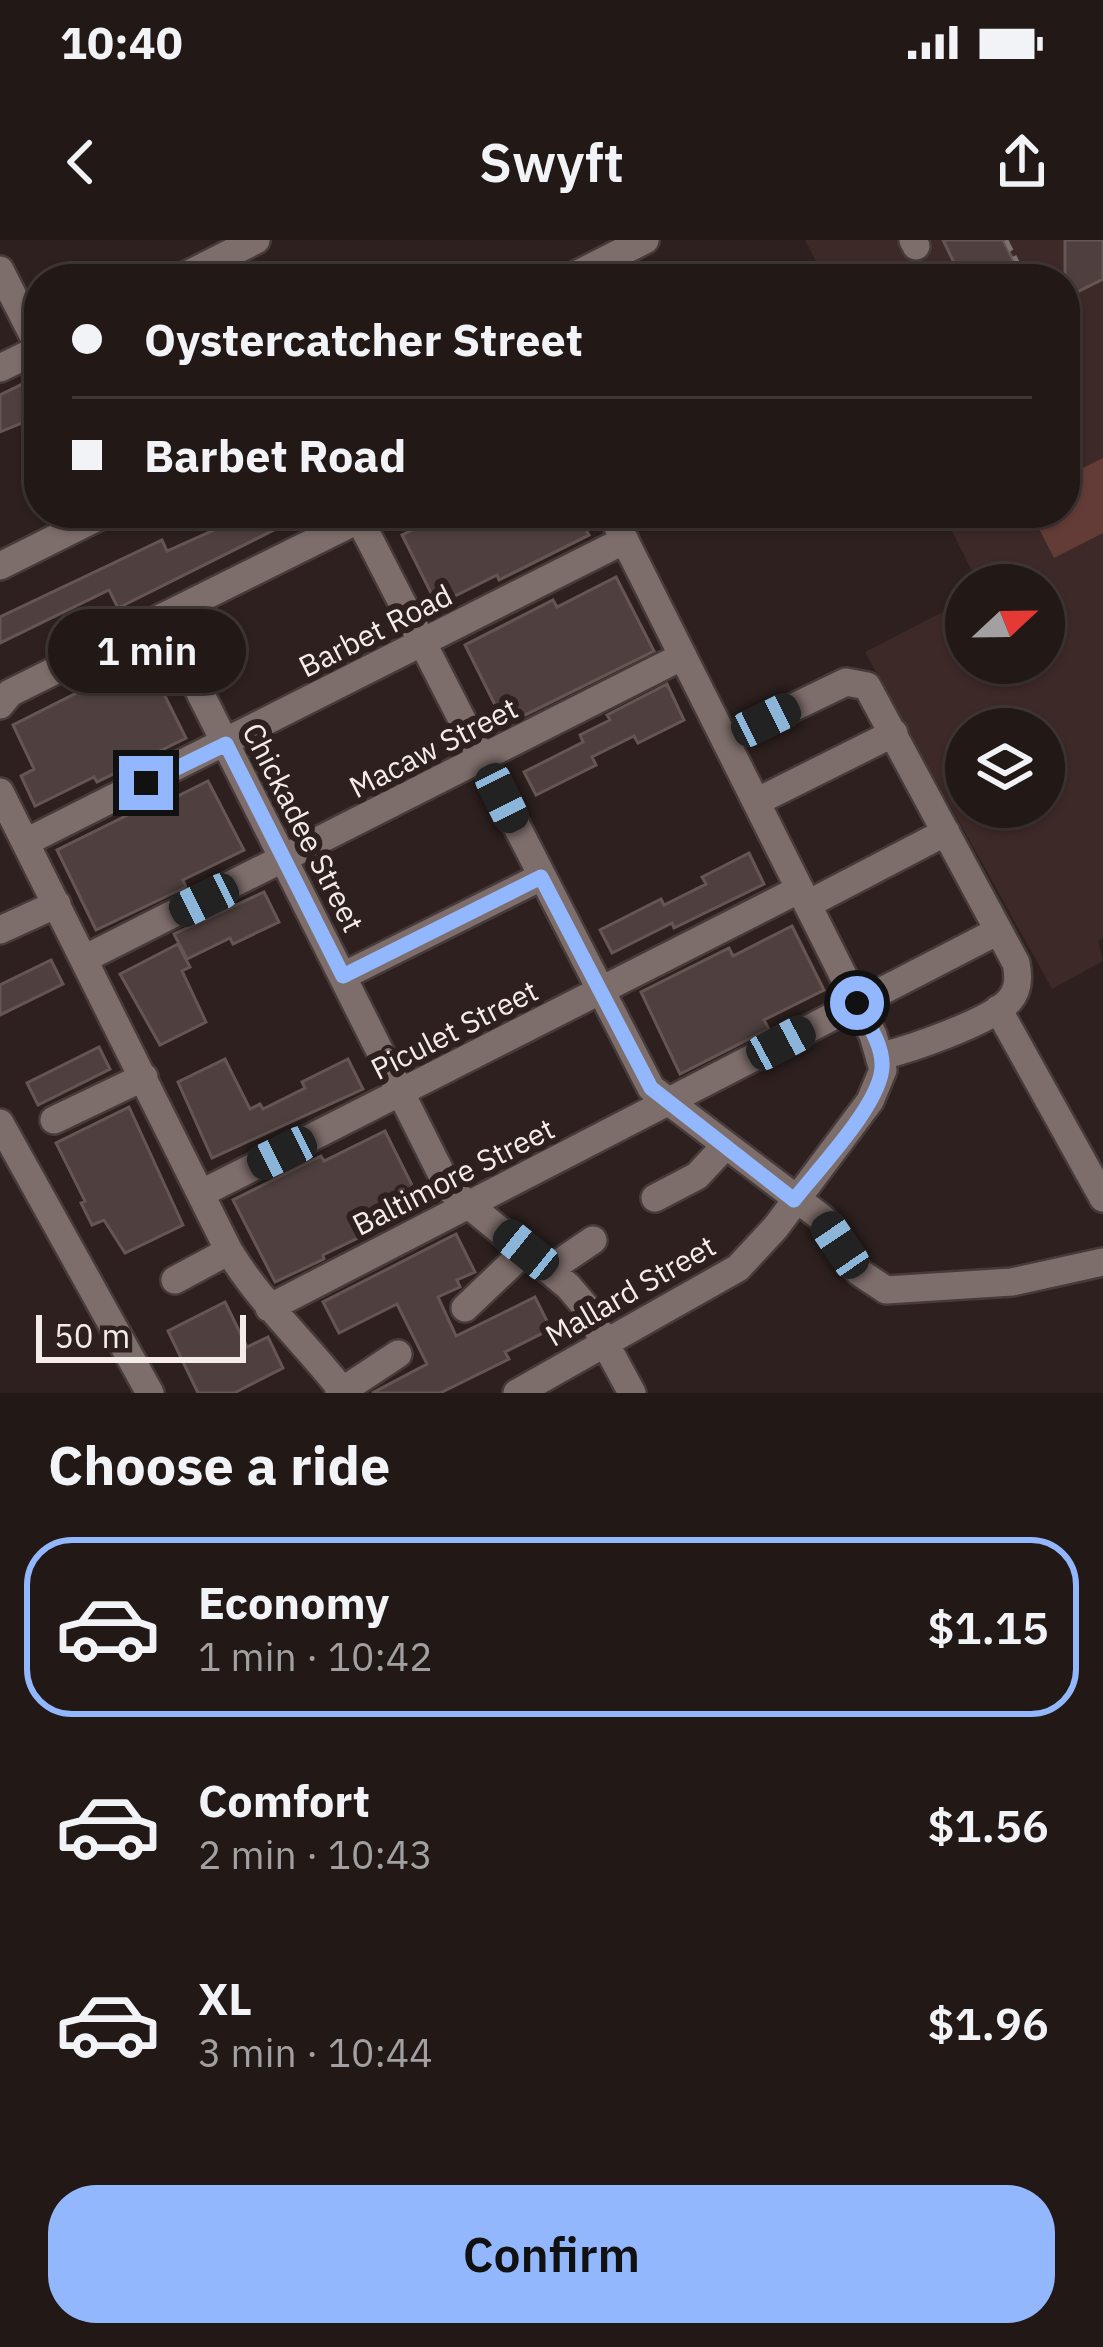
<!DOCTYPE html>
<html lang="en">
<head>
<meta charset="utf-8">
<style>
  :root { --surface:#221816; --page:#2e2523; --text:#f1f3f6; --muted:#a2a0a1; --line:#3f3735; --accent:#93b7fd }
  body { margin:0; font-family:"IBM Plex Sans",sans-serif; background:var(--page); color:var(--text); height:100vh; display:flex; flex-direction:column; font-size:45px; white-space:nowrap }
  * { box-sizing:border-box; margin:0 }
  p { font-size:39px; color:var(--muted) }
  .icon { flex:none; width:66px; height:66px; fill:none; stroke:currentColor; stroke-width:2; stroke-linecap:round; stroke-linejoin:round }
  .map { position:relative; height:1153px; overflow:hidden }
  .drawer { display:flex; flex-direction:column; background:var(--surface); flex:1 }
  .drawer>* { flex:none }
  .guide { position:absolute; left:24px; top:24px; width:1056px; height:264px; border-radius:48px; box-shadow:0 3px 9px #0004,0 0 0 3px var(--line); display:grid; align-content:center; height:264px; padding:0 48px; background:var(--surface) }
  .needle { width:78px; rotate:68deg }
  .fabs { position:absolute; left:945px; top:324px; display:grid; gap:24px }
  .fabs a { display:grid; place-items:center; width:120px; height:120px; border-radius:50%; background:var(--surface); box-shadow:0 3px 9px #0004,0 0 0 3px var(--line); font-size:60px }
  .scale { position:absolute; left:36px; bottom:30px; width:210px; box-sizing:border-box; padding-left:12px; border:6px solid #f5ecea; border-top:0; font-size:33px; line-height:42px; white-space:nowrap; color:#f5ecea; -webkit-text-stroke:9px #2d201e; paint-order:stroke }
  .end { position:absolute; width:54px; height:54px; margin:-27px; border:15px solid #93b7fd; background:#111; box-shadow:0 0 0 6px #111 }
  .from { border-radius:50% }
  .bubble { position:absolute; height:84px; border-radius:42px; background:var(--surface); box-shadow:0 3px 9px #0004,0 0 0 3px var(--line); font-size:39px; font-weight:600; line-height:84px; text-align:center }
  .car { position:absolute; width:36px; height:72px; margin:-36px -18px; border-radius:15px; box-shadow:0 0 9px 3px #0007; background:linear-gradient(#222 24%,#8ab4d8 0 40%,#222 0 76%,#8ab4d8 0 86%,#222 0) }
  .guide b { display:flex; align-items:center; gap:42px; height:114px; font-size:45px }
  .guide b+b { border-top:3px solid var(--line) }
  .guide i { width:30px; height:30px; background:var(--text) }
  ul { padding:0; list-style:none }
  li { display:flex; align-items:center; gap:36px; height:180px; margin:0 24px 18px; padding:0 24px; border:6px solid transparent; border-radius:48px }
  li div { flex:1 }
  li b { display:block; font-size:45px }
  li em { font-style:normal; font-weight:600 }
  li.current { border-color:var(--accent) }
  li>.icon { width:108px; height:108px; stroke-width:1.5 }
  h2 { padding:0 48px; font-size:54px; line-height:144px }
  .primary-button { display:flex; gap:24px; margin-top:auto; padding:24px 48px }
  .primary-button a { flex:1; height:138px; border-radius:48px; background:var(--accent); color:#111; font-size:48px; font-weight:600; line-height:138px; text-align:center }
  .status { display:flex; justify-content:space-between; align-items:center; height:84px; padding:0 60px; background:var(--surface); direction:ltr }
  .status svg { height:33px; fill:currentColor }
  header { display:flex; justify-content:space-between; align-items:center; height:156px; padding:0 48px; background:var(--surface); font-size:54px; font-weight:600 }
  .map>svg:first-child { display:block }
  .built { fill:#3d2927; fill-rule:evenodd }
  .green { fill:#633c37 }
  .building { fill:#4f403f; stroke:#655654; stroke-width:3 }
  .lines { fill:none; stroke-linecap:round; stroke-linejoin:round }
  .minor-casing { stroke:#463b3a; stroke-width:32 }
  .path { stroke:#7e7270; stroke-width:4.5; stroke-dasharray:12 6; stroke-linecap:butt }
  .minor { stroke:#7e6e6b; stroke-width:27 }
  .route { stroke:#93b7fd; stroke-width:15 }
  .labels { text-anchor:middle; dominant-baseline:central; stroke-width:12; stroke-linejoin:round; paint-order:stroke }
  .street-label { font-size:30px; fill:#f5ecea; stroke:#2d201e }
</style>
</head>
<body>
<div class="status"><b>10:40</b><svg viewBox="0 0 49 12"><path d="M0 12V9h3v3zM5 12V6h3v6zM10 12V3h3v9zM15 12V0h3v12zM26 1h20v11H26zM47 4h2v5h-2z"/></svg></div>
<header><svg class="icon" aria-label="back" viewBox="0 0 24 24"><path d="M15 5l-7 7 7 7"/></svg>Swyft<svg class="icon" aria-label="share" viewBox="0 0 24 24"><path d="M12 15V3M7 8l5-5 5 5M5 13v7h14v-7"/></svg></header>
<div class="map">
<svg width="1103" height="1153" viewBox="0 0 1103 1153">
  <rect width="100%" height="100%" fill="#2d201e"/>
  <!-- built -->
  <path class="built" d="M805 0H1103V698L1098 701 1103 721 1052 749 865 412 966 360V423H1044V345H979L943 273H1065V39H825ZM966 489H1044V567H966Z"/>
  <!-- green -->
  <path class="green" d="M1103 218V293L1054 318 1031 273H1065V237Z"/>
  <!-- building -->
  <path class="building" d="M943 0H1003L1023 39H962Z
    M1065 0H1103V39L1065 58Z
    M39 136V176L0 192V155Z
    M252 273H308L118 368 109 350 0 403V377L162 300 167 311Z
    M446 273H577L589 295 499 340 497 335 437 365 402 295Z
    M616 337 654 411 505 485 465 405 553 360 557 367Z
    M146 418 186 498 97 542 94 537 35 566 21 536 34 529 13 485Z
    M667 444 684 480 638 503 634 496 592 517 596 525 536 555 524 532 583 502 580 495 610 480 607 475Z
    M208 541 244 610 183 640 186 647 96 690 57 610 146 566 148 571Z
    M749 613 764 644 674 688 672 683 612 713 600 690 661 659 664 665 706 644 702 637Z
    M264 652 279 682 233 704 230 698 187 719 174 694Z
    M792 686 824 750 764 780 769 789 680 834 641 752 729 708 733 716Z
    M178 704 190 727 182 731 206 782 160 805 120 734Z
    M51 720 63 744 0 775V745Z
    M99 807 110 829 38 865 27 843Z
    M225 819 250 869 260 864 263 869 305 848 302 842 348 819 363 849 212 918 178 842Z
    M129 867 183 985 125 1013 104 980 92 985 81 963 85 961 56 903Z
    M385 891 420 961 359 990 362 996 323 1015 324 1019 275 1042 233 960 321 916 324 921Z
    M456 994 475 1032 457 1040 460 1047 438 1057 456 1096 535 1057 551 1089 505 1112 509 1119 440 1153H372L427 1124 397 1064 339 1093 323 1062Z
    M225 1062 247 1107 268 1097 283 1128 234 1153H198L168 1091Z"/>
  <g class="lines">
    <defs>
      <path id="minor" d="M913 0 916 6
        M0 30 39 107
        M179 39 256 0
        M568 39 645 0
        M0 128 39 109
        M356 273 651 848 822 978 859 1032 886 1050 1012 1042 1103 1022
        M0 326 106 273
        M162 377 444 939 453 952 568 1046 585 1066 632 1153
        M0 465 10 453 372 273
        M726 500 846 442 867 446 1016 723C1019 737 1019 750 1009 761 989 782 911 809 881 816
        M0 552 229 1011C261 1064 307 1104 344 1153
        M756 562 894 493
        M26 602 625 300
        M808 664 946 592
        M0 690 57 664
        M84 719 683 416
        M343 736 541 637
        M998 769 1103 958
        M54 880 144 837
        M0 883 150 1153
        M202 953 800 649
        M655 958 697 936 725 906
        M549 1030 593 1000
        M175 1040 229 1011
        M269 1068 998 691
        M465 1068 526 1010
        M339 1153 398 1114
        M517 1153 738 1028 776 987 870 861 883 830 873 795 611 273"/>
    </defs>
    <!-- minor casing -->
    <use href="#minor" class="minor-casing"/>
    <!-- path -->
    <path class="path" d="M1006 0 1026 39"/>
    <!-- minor -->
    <use href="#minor" class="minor"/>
  </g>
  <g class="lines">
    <!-- route -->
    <path class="route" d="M146 543 226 504 343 736 541 637 651 848 794 960C817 930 884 861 882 824 882 803 866 781 857 763"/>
  </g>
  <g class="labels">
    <!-- street labels -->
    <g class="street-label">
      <text transform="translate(375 390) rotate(-27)">Barbet Road</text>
      <text transform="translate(433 507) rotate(-27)">Macaw Street</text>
      <text transform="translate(304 587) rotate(63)">Chickadee Street</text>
      <text transform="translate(454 789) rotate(-27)">Piculet Street</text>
      <text transform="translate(453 936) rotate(-27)">Baltimore Street</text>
      <text transform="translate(630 1050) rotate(-30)">Mallard Street</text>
    </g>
  </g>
</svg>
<div class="fabs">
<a><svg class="needle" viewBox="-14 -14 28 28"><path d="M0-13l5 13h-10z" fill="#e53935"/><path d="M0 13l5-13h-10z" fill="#a2a0a1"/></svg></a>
<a><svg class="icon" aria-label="layers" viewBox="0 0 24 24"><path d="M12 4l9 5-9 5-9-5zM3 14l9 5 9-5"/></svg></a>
</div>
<div class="scale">50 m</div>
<i class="end from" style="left:857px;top:763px"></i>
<i class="end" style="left:146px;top:543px"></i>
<div class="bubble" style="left:48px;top:369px;width:198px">1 min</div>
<i class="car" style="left:766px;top:480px;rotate:64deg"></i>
<i class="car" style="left:502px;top:558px;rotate:154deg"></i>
<i class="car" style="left:204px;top:660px;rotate:244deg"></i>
<i class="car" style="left:781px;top:803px;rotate:62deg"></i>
<i class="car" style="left:282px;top:913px;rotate:244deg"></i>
<i class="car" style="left:840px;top:1005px;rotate:326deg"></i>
<i class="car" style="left:526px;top:1010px;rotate:309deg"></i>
<div class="guide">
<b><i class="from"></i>Oystercatcher Street</b>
<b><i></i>Barbet Road</b>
</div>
</div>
<section class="drawer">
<h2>Choose a ride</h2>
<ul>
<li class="current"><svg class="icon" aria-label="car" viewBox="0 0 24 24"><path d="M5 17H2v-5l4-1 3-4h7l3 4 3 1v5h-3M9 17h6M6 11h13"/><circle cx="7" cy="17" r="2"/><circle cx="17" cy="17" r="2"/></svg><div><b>Economy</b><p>1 min · 10:42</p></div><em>$1.15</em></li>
<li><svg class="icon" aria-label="car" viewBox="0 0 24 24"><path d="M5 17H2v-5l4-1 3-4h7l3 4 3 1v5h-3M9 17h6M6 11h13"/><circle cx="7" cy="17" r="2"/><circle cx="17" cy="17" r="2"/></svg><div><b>Comfort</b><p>2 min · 10:43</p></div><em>$1.56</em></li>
<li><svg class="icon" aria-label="car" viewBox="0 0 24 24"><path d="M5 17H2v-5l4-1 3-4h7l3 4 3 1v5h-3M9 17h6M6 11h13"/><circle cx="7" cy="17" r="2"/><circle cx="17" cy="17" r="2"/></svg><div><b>XL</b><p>3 min · 10:44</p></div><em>$1.96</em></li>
</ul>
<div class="primary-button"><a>Confirm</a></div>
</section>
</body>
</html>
